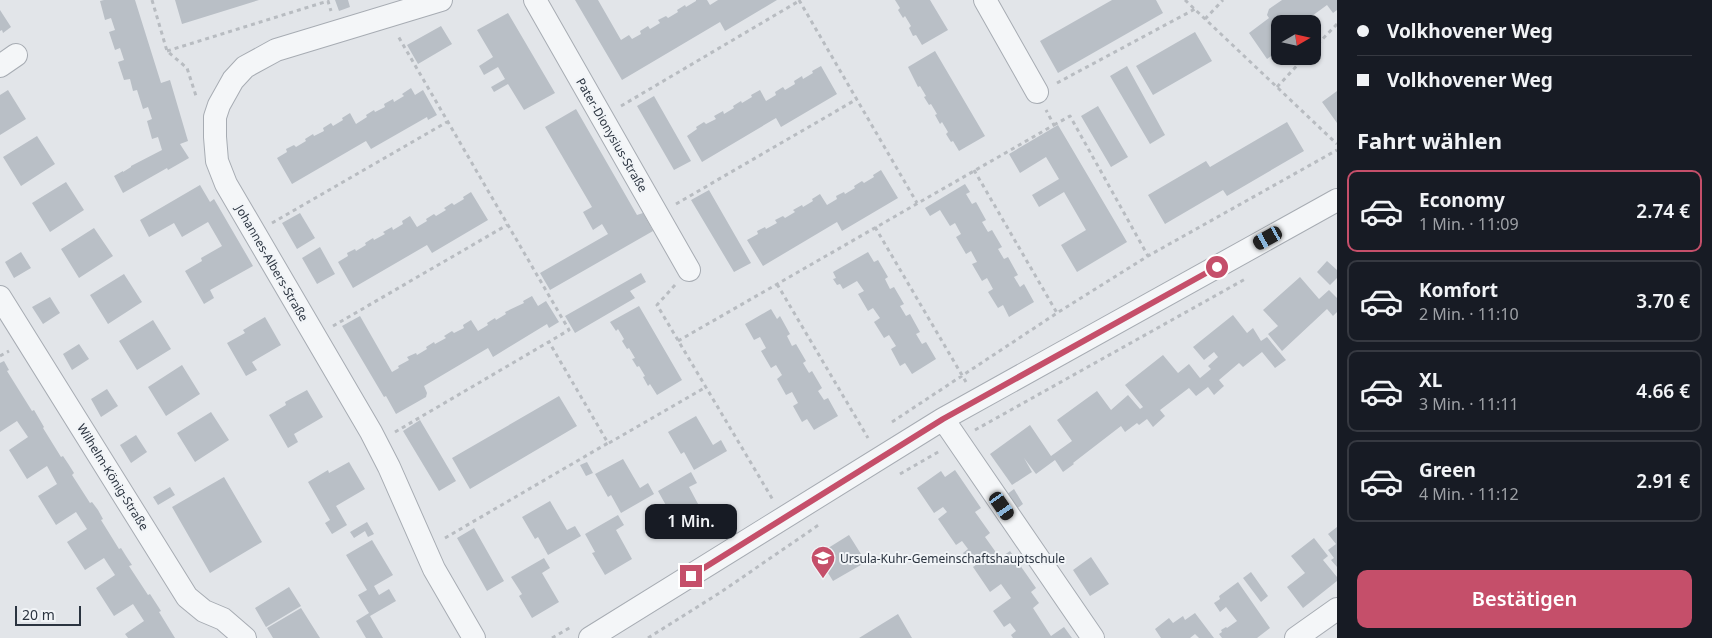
<!DOCTYPE html>
<html lang="de">
<head>
<meta charset="utf-8">
<style>
  :root { --surface:#171b24; --page:#20242c; --text:#f1f3f6; --muted:#9ea1a6; --line:#363941; --accent:#c54f6a }
  body { margin:0; font-family:"Noto Sans",sans-serif; background:var(--page); color:var(--text); height:100vh; display:flex; flex-direction:column; font-size:19px; white-space:nowrap }
  * { box-sizing:border-box; margin:0 }
  p { font-size:16px; color:var(--muted) }
  .icon { flex:none; width:28px; height:28px; fill:none; stroke:currentColor; stroke-width:2; stroke-linecap:round; stroke-linejoin:round }
  .map { position:relative; flex:1; overflow:hidden }
  .side { display:flex; flex-direction:column; background:var(--surface); width:375px }
  .side>* { flex:none }
  .top-card { display:grid; align-content:center; height:110px; padding:0 20px; background:var(--surface) }
  .needle { width:32px; rotate:81deg }
  .fabs { position:absolute; left:1271px; top:15px; display:grid; gap:10px }
  .fabs a { display:grid; place-items:center; width:50px; height:50px; border-radius:10px; background:var(--surface); box-shadow:0 1px 4px #0004; font-size:25px }
  .scale { position:absolute; left:15px; bottom:12px; width:66px; box-sizing:border-box; padding-left:5px; border:2px solid #2b3440; border-top:0; font-size:14px; line-height:18px; white-space:nowrap; color:#2b3440; -webkit-text-stroke:4px #f1f4f7; paint-order:stroke }
  .end { position:absolute; width:22px; height:22px; margin:-11px; border:6px solid #c54f6a; background:#fff; box-shadow:0 0 0 2px #fff }
  .from { border-radius:50% }
  .bubble { position:absolute; height:35px; border-radius:10px; background:var(--surface); box-shadow:0 1px 4px #0004; font-size:16px; font-weight:600; line-height:35px; text-align:center }
  .car { position:absolute; width:15px; height:30px; margin:-15px -8px; border-radius:6px; box-shadow:0 0 4px 1px #0007; background:linear-gradient(#222 24%,#8ab4d8 0 40%,#222 0 76%,#8ab4d8 0 86%,#222 0) }
  .top-card b { display:flex; align-items:center; gap:18px; height:48px; font-size:19px }
  .top-card b+b { border-top:1px solid var(--line) }
  .top-card i { width:12px; height:12px; background:var(--text) }
  ul { padding:0; list-style:none }
  li { display:flex; align-items:center; gap:15px; height:82px; margin:0 10px 8px; padding:0 10px; border:2px solid var(--line); border-radius:10px }
  li div { flex:1 }
  li b { display:block; font-size:19px }
  li em { font-style:normal; font-weight:600 }
  li.on { border-color:var(--accent) }
  li>.icon { width:45px; height:45px; stroke-width:1.5 }
  h2 { padding:0 20px; font-size:22px; line-height:60px }
  .cta { display:flex; gap:10px; margin-top:auto; padding:10px 20px }
  .cta a { flex:1; height:58px; border-radius:10px; background:var(--accent); color:#fff; font-size:20px; font-weight:600; line-height:58px; text-align:center }
  main { display:flex; flex:1; min-height:0 }
  .map>svg:first-child { display:block }
  .building { fill:#b9bfc6 }
  .lines { fill:none; stroke-linecap:round; stroke-linejoin:round }
  .minor-casing { stroke:#a7acb3; stroke-width:24 }
  .path { stroke:#b8bcc1; stroke-width:3; stroke-dasharray:4 4; stroke-linecap:butt }
  .minor { stroke:#f4f6f8; stroke-width:22 }
  .route { stroke:#c54f6a; stroke-width:6 }
  .labels { text-anchor:middle; dominant-baseline:central; stroke-width:4; stroke-linejoin:round; paint-order:stroke }
  .street-label { font-size:12px; fill:#2b3440; stroke:#f1f4f7 }
  .poi-label { font-size:12px; fill:#2b3440; stroke:#f1f4f7; text-anchor:start }
</style>
</head>
<body>
<main>
<div class="map">
<svg width="1337" height="638" viewBox="0 0 1337 638">
  <rect width="100%" height="100%" fill="#e2e5e9"/>
  <!-- building -->
  <path class="building" d="M104 0H135L161 83 170 80 188 141 180 144 189 158 168 170 167 168 123 193 114 176 123 171V172L131 167V166L162 150 158 137 152 139 147 121 152 119 148 107 143 109 137 90 133 91 130 79 124 80 118 62 124 60 120 48 115 50 109 32 115 30 111 18 105 20 100 1Z
    M175 0H259L182 24Z
    M335 0H348L350 7 339 11Z
    M575 0H598L621 40 629 35 632 39 641 34 640 31 648 26 650 29 660 23 658 20 666 16 668 18 678 12 677 10 685 5 686 7 696 1V0H707L710 5 718 0H777L725 31 720 22 622 80Z
    M895 0H930L948 30 922 45 916 35 913 36 909 28 911 26 905 16 903 18 898 10 900 8Z
    M1112 0H1156L1163 13 1058 73 1040 41Z
    M1282 0H1337V10L1333 13 1327 5 1301 24H1280V50L1267 59 1249 33 1269 18 1267 15 1269 9Z
    M0 10 11 27 3 33 2 30 0 31Z
    M508 13 555 93 524 110 508 84 494 92 491 87 505 79 498 67 484 75 479 66 493 57 477 30Z
    M441 26 452 44 418 64 407 45Z
    M1195 32 1212 61 1153 95 1136 66Z
    M935 51 985 136 959 151 953 141 951 142 946 134 948 132 942 122 940 124 935 115 937 114 931 104 929 105 924 97 926 96 920 86 918 87 908 67Z
    M821 66 837 94 781 127 776 118 702 162 687 136 697 129 696 127 704 122 706 124 716 119 714 116 723 111 724 114 734 108 733 106 741 101 742 103 752 97 751 95 760 90 766 101 776 95 775 92 783 87 785 90 795 84 794 81 802 76 803 79 813 73 812 71Z
    M1127 66 1165 135 1150 144 1110 76Z
    M411 88 415 95 423 90 437 115 428 120 427 117 371 149 366 141 292 184 277 158 287 152 286 149 294 145 296 147 306 141 305 139 313 134 314 136 324 131 323 128 331 123 333 126 343 120 342 118 350 113 356 124 367 117 366 115 374 110 375 112 385 107 384 104 393 99 394 102 404 96 402 94Z
    M8 90 26 119 0 135V95Z
    M1337 91V123L1322 102Z
    M654 96 691 161 674 170 637 106Z
    M1098 106 1128 157 1111 167 1081 116Z
    M576 109 637 215 643 213 653 231 550 290 540 273 608 234 602 224 593 230 583 212 592 207 545 127Z
    M1287 122 1304 151 1227 196 1223 190 1165 224 1148 195 1206 161 1210 167Z
    M1058 125 1127 242 1077 272 1061 245 1086 230 1064 192 1039 207 1032 195 1059 179 1046 157 1020 173 1009 154Z
    M37 136 55 164 21 186 3 157Z
    M881 170 898 198 842 231 837 222 763 266 747 240 758 234 757 231 765 227 766 229 777 223 775 220 783 216 785 218 795 212 793 210 802 205 803 207 813 201 812 199 820 194 827 205 837 199 836 196 844 192 845 194 855 188 854 186 862 181 864 183 874 177 873 175Z
    M66 182 84 210 50 232 32 203Z
    M965 184 970 192 966 194 972 204 976 202 986 220 982 222 988 232 992 230 1002 247 998 249 1004 259 1008 257 1018 275 1014 277 1020 287 1024 284 1034 302 1009 317 1003 305 998 308 988 292 993 289 987 278 982 281 972 264 977 262 971 251 966 254 956 237 961 234 955 223 950 226 940 210 930 216 925 208Z
    M200 185 210 202 214 199 253 266 210 290 214 298 204 304 185 271 202 261 201 258 222 246 208 222 182 237 174 223 149 237 140 220Z
    M709 190 751 263 734 272 691 200Z
    M471 192 488 220 432 253 427 245 353 288 338 262 348 256 347 253 355 249 356 251 366 245 365 243 373 238 374 240 385 234 383 232 392 227 393 230 403 224 402 221 410 216 417 227 427 221 426 219 434 214 436 216 446 210 444 208 452 203 454 205 464 199 463 197Z
    M300 213 315 238 297 249 282 223Z
    M94 228 113 256 79 278 61 249Z
    M320 247 335 274 317 284 302 258Z
    M21 252 31 268 14 278 5 262Z
    M868 252 874 262 878 260 888 277 885 279 890 289 894 287 904 304 900 306 906 316 910 314 920 332 916 334 922 344 926 342 936 359 912 374 905 363 900 366 891 349 896 346 889 335 884 338 874 322 880 318 873 308 868 311 858 294 864 291 857 281 843 289 840 284 837 285 833 279 836 278 833 272Z
    M1327 261 1337 270V278L1330 285 1317 272Z
    M641 273 646 282 630 291 635 298 575 333 565 316Z
    M124 274 142 302 108 324 90 295Z
    M1300 277 1319 299 1329 290 1337 298V312L1333 316 1327 309 1282 351 1268 334 1278 326 1263 310Z
    M532 296 538 306 546 301 559 322 549 328 547 324 493 357 488 348 424 386 427 393 426 397 396 414 386 396 384 397 342 326 360 316 392 372 399 368 398 366 409 360 407 357 416 353 417 355 427 349 426 347 434 342 435 344 446 338 444 336 452 331 454 333 464 328 463 325 471 320 478 331 488 325 487 323 495 318 496 320 506 314 505 312 524 303 523 301Z
    M50 297 60 313 43 324 32 307Z
    M639 306 682 380 657 395 650 384 648 386 643 377 645 376 639 366 637 367 632 359 635 358 629 348 627 349 622 341 624 339 618 329 616 331 610 322Z
    M771 309 777 319 780 316 790 334 787 336 792 346 796 344 806 361 803 363 809 373 812 371 822 388 818 391 824 400 828 398 838 416 814 430 807 419 802 422 793 406 798 403 792 392 786 395 777 379 782 375 776 365 771 368 761 351 766 348 760 337 754 340 745 324Z
    M1233 315 1247 333 1253 328 1261 341 1267 337 1286 360 1275 368 1262 352 1243 367 1239 363 1219 380 1224 386 1214 395 1208 387 1196 396 1189 388 1160 410 1165 416 1153 427 1147 419 1139 425 1137 423 1125 432 1121 426 1073 463 1074 464 1063 472 1055 460 1036 474 1024 458 1032 472 1012 485 990 454 1030 425 1051 456 1072 441 1057 420 1097 391 1111 410 1128 395 1140 409 1143 407 1125 385 1163 355 1178 373 1189 364 1200 378 1211 369 1208 366 1218 357 1214 352 1204 360 1193 347Z
    M265 317 281 345 252 362 257 370 246 376 227 343 245 333 243 330Z
    M153 320 171 349 137 370 119 341Z
    M79 344 89 359 72 370 63 354Z
    M4 361 9 370 7 371 32 411 34 410 44 427 43 428 61 457 63 456 69 465 74 473 72 475 90 503 92 502 98 510 103 519 101 520 119 549 121 548 126 556 132 565 129 566 148 595 150 594 161 611 159 612 175 638H128L125 634 144 621 133 604 114 616 96 588 115 575 104 558 85 570 67 542 87 529 76 512 56 525 38 496 57 484 47 466 27 479 9 450 28 437 17 421 0 432V363Z
    M182 365 200 394 166 416 148 387Z
    M107 389 118 406 101 417 91 399Z
    M307 390 323 417 294 434 298 442 288 448 269 415 286 405 285 402Z
    M559 396 577 426 470 489 452 458Z
    M211 412 229 440 195 462 177 433Z
    M696 416 713 445 721 440 727 451 694 470 684 452 681 454 668 432Z
    M420 420 456 481 439 491 403 431Z
    M136 435 147 452 131 463 120 445Z
    M623 459 640 488 648 483 654 494 621 513 611 495 608 497 595 474Z
    M349 462 365 489 336 506 347 525 332 534 325 523 330 520 308 482 328 470 329 473Z
    M587 462 593 473 586 476 580 465Z
    M955 470 981 508 975 512 990 533 985 537 1000 558 1010 551 1036 588 1031 592 1039 603 1033 608 1051 636 1064 627 1072 638H1013L1011 635 1016 631 1010 623 1004 627 993 611 1011 598 1001 584 990 592 973 567 984 559 981 554 969 562 963 553 968 549 962 541 956 545 938 519 947 512 943 507 934 513 917 488 941 471 945 477Z
    M691 472 697 483 689 487 705 517 678 533 665 510 668 509 658 491Z
    M224 477 262 542 210 573 172 507Z
    M170 487 175 495 158 505 153 497Z
    M1014 489 1023 504 1015 510 1006 495Z
    M550 501 567 530 575 526 581 536 548 555 538 537 535 539 522 517Z
    M618 515 624 525 616 530 632 559 605 575 592 553 595 552 585 534Z
    M367 522 374 534 368 537 365 531 354 538 350 532Z
    M1337 527V567L1331 560 1334 558 1328 550 1336 544 1328 534Z
    M474 528 504 581 487 591 457 538Z
    M849 535 866 562 833 581 817 555Z
    M1314 538 1328 556 1323 560 1337 577V581L1303 608 1287 587 1305 573 1291 556Z
    M372 540 393 575 374 586 379 595 389 589 396 601 370 616 383 638H366L356 621 369 613 358 595 367 590 346 555Z
    M1091 557 1109 584 1090 596 1073 570Z
    M544 558 550 568 542 573 559 602 532 618 519 596 522 594 511 577Z
    M1251 572 1268 596 1261 602 1243 578Z
    M1238 582 1270 628 1257 638H1222L1219 634 1222 632 1221 630 1226 627 1227 628 1237 621 1226 607 1220 612 1214 603 1220 599 1219 596Z
    M289 587 301 606 266 627 255 608Z
    M301 608 320 638H273L267 628Z
    M1195 613 1214 638H1199L1195 634 1190 638H1161L1155 629 1169 618 1173 623 1183 616 1185 620Z
    M898 614 912 638H859Z"/>
  <g class="lines">
    <defs>
      <path id="minor" d="M441 0 276 50 245 67 233 80 219 105 215 117V137L217 161 226 184 371 432 389 467 434 569 474 638
        M535 0 689 270
        M985 0 1037 92
        M0 66 16 55
        M0 297 187 597 204 611 223 619 245 638
        M943 419 1093 638
        M590 638 943 419 1337 200
        M1296 638 1337 609"/>
    </defs>
    <!-- minor casing -->
    <use href="#minor" class="minor-casing"/>
    <!-- path -->
    <path class="path" d="M152 0 167 51 187 68 197 99
      M799 0 917 203
      M1185 0 1337 144
      M1205 19 1223 0
      M1312 50 1337 24
      M167 51 328 1 331 11
      M1057 83 1195 9
      M1277 87 1306 56
      M621 106 799 1
      M1054 125 1070 116 1148 256
      M974 170 1057 313
      M676 204 857 99
      M272 223 447 122
      M875 227 966 382
      M777 284 868 438
      M675 285 657 305 773 500
      M333 326 507 225
      M678 341 1054 125 1046 110
      M0 356 9 351
      M892 422 1057 313 1148 256 1337 150
      M975 430 1247 278
      M395 432 569 330 398 36
      M609 443 706 387
      M900 474 940 451
      M445 538 608 443 549 342
      M552 638 571 627
      M648 638 721 592 820 524"/>
    <!-- minor -->
    <use href="#minor" class="minor"/>
  </g>
  <g class="lines">
    <!-- route -->
    <path class="route" d="M691 576 943 419 1217 267"/>
  </g>
  <!-- icons -->
  <defs>
    <symbol id="school-pin" viewBox="-11 -11 22 30"><path d="M0 17L-7.5 6A9.5 9.5 0 1 1 7.5 6Z" fill="#c54f6a" stroke="#f1f4f7"/><path d="M0-5L7-2L0 1L-7-2ZM-4 1L0 2.5L4 1V4Q0 6-4 4Z" fill="#fff"/></symbol>
  </defs>
  <g fill-rule="evenodd">
    <use href="#school-pin" x="809" y="544" width="28" height="38"/>
  </g>
  <g class="labels">
    <!-- street labels -->
    <g class="street-label">
      <text transform="translate(612 135) rotate(60)">Pater-Dionysius-Straße</text>
      <text transform="translate(272 263) rotate(60)">Johannes-Albers-Straße</text>
      <text transform="translate(113 477) rotate(58)">Wilhelm-König-Straße</text>
    </g>
    <!-- poi labels -->
    <g class="poi-label">
      <text x="840" y="558">Ursula-Kuhr-Gemeinschaftshauptschule</text>
    </g>
  </g>
</svg>
<div class="fabs">
<a><svg class="needle" viewBox="-14 -14 28 28"><path d="M0-13l5 13h-10z" fill="#e53935"/><path d="M0 13l5-13h-10z" fill="#9ea1a6"/></svg></a>
</div>
<div class="scale">20 m</div>
<i class="end from" style="left:1217px;top:267px"></i>
<i class="end" style="left:691px;top:576px"></i>
<div class="bubble" style="left:645px;top:504px;width:92px">1 Min.</div>
<i class="car" style="left:1268px;top:238px;rotate:241deg"></i>
<i class="car" style="left:1002px;top:506px;rotate:145deg"></i>
</div>
<section class="side">
<div class="top-card">
<b><i class="from"></i>Volkhovener Weg</b>
<b><i></i>Volkhovener Weg</b>
</div>
<h2>Fahrt wählen</h2>
<ul>
<li class="on"><svg class="icon" aria-label="car" viewBox="0 0 24 24"><path d="M5 17H2v-5l4-1 3-4h7l3 4 3 1v5h-3M9 17h6M6 11h13"/><circle cx="7" cy="17" r="2"/><circle cx="17" cy="17" r="2"/></svg><div><b>Economy</b><p>1 Min. · 11:09</p></div><em>2.74 €</em></li>
<li><svg class="icon" aria-label="car" viewBox="0 0 24 24"><path d="M5 17H2v-5l4-1 3-4h7l3 4 3 1v5h-3M9 17h6M6 11h13"/><circle cx="7" cy="17" r="2"/><circle cx="17" cy="17" r="2"/></svg><div><b>Komfort</b><p>2 Min. · 11:10</p></div><em>3.70 €</em></li>
<li><svg class="icon" aria-label="car" viewBox="0 0 24 24"><path d="M5 17H2v-5l4-1 3-4h7l3 4 3 1v5h-3M9 17h6M6 11h13"/><circle cx="7" cy="17" r="2"/><circle cx="17" cy="17" r="2"/></svg><div><b>XL</b><p>3 Min. · 11:11</p></div><em>4.66 €</em></li>
<li><svg class="icon" aria-label="car" viewBox="0 0 24 24"><path d="M5 17H2v-5l4-1 3-4h7l3 4 3 1v5h-3M9 17h6M6 11h13"/><circle cx="7" cy="17" r="2"/><circle cx="17" cy="17" r="2"/></svg><div><b>Green</b><p>4 Min. · 11:12</p></div><em>2.91 €</em></li>
</ul>
<div class="cta"><a>Bestätigen</a></div>
</section>
</main>
</body>
</html>
